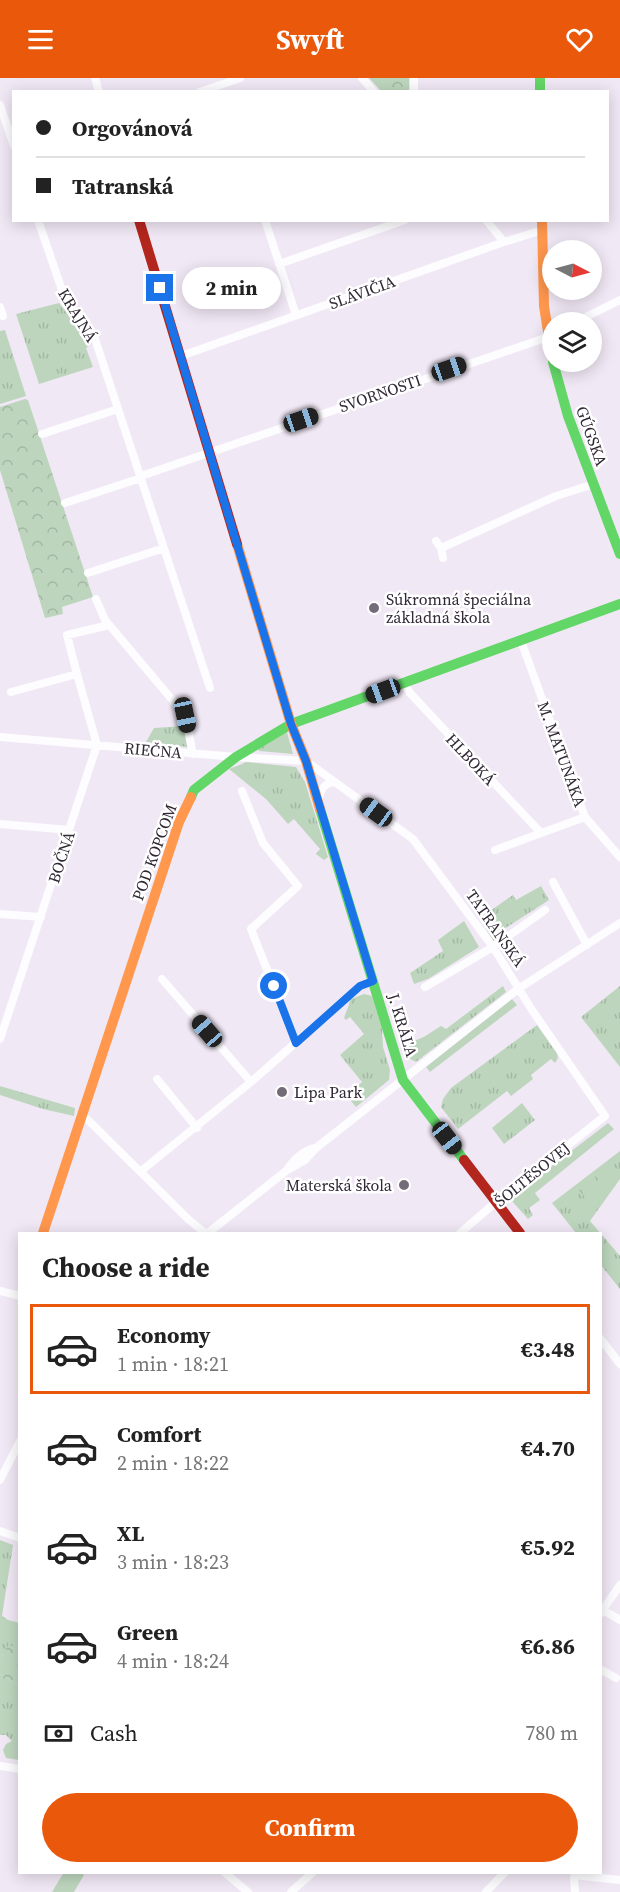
<!DOCTYPE html>
<html lang="en">
<head>
<meta charset="utf-8">
<style>
  :root { --surface:#fff; --page:#f2f2f2; --text:#222; --muted:#767676; --line:#e0e0e0; --accent:#ea580c }
  body { margin:0; font-family:"Source Serif 4",serif; background:var(--page); color:var(--text); height:100vh; display:flex; flex-direction:column; font-size:22px; white-space:nowrap }
  * { box-sizing:border-box; margin:0 }
  p { font-size:20px; color:var(--muted) }
  .icon { flex:none; width:33px; height:33px; fill:none; stroke:currentColor; stroke-width:2; stroke-linecap:round; stroke-linejoin:round }
  .map { position:relative; flex:1; overflow:hidden }
  .drawer { position:absolute; left:18px; top:1154px; width:584px; height:642px; display:flex; flex-direction:column; background:var(--surface); border-radius:0px; box-shadow:0 3px 15px #0003 }
  .drawer>* { flex:none }
  .guide { position:absolute; left:12px; top:12px; width:597px; height:132px; border-radius:0px; box-shadow:0 3px 15px #0003; display:grid; align-content:center; height:132px; padding:0 24px; background:var(--surface) }
  .needle { width:39px; rotate:96deg }
  .tools { position:absolute; left:542px; top:162px; display:grid; gap:12px }
  .tools a { display:grid; place-items:center; width:60px; height:60px; border-radius:50%; background:var(--surface); box-shadow:0 3px 15px #0003; font-size:30px }
  .end { position:absolute; width:27px; height:27px; margin:-14px; border:8px solid #1a73e8; background:#fff; box-shadow:0 0 0 3px #fff }
  .from { border-radius:50% }
  .bubble { position:absolute; height:42px; border-radius:21px; background:var(--surface); box-shadow:0 3px 15px #0003; font-size:20px; font-weight:700; line-height:42px; text-align:center }
  .car { position:absolute; width:18px; height:36px; margin:-18px -9px; border-radius:8px; box-shadow:0 0 4px 2px #0007; background:linear-gradient(#222 24%,#8ab4d8 0 40%,#222 0 76%,#8ab4d8 0 86%,#222 0) }
  .guide b { display:flex; align-items:center; gap:21px; height:57px; font-size:22px }
  .guide b+b { border-top:2px solid var(--line) }
  .guide i { width:15px; height:15px; background:var(--text) }
  ul { padding:0; list-style:none }
  li { display:flex; align-items:center; gap:18px; height:90px; margin:0 12px 9px; padding:0 12px; border:3px solid transparent; border-radius:0px }
  li div { flex:1 }
  li b { display:block; font-size:22px }
  li em { font-style:normal; font-weight:700 }
  li.on { border-color:var(--accent) }
  li>.icon { width:54px; height:54px; stroke-width:1.5 }
  h2 { padding:0 24px; font-size:27px; line-height:72px }
  .pay { display:flex; align-items:center; gap:15px; height:66px; padding:0 24px; font-size:22px }
  .pay p { margin-inline-start:auto }
  .cta { display:flex; gap:12px; margin-top:auto; padding:12px 24px }
  .cta a { flex:1; height:69px; border-radius:36px; background:var(--accent); color:#fff; font-size:24px; font-weight:700; line-height:69px; text-align:center }
  header { display:flex; justify-content:space-between; align-items:center; height:78px; padding:0 24px; background:var(--accent); color:#fff; font-size:27px; font-weight:700 }
  .map>svg:first-child { display:block }
  .grass { fill:url(#grass-tufts) }
  .park { fill:url(#park-crowns) }
  .garden { fill:#bdd5bd }
  .lines { fill:none; stroke-linecap:round; stroke-linejoin:round }
  .street { stroke:#fdfcfe; stroke-width:8 }
  .fast { stroke:#63d668; stroke-width:10 }
  .slow { stroke:#ff974d; stroke-width:10 }
  .jam { stroke:#b3261e; stroke-width:10 }
  .route { stroke:#1a73e8; stroke-width:8 }
  .poi-dot { fill:#746b78; stroke:#fff; stroke-width:2 }
  .labels { text-anchor:middle; dominant-baseline:central; stroke-width:5; stroke-linejoin:round; paint-order:stroke }
  .street-label { font-size:16px; fill:#302834; stroke:#fff }
  .poi-label { font-size:16px; fill:#302834; stroke:#fff; text-anchor:start }
</style>
</head>
<body>
<header><svg class="icon" aria-label="menu" viewBox="0 0 24 24"><path d="M4 6h16M4 12h16M4 18h16"/></svg>Swyft<svg class="icon" aria-label="heart" viewBox="0 0 24 24"><path d="M12 20l-8-8c-3-5 5-10 8-4 3-6 11-1 8 4z"/></svg></header>
<div class="map">
<svg width="620" height="1814" viewBox="0 0 620 1814">
  <defs>
    <pattern id="grass-tufts" width="24" height="20" patternUnits="userSpaceOnUse" patternTransform="scale(1.5)"><rect width="24" height="20" fill="#bdd5bd"/><path d="M3 7l-1-3M5 7V3M7 7l1-3M15 17l-1-3M17 17v-4M19 17l1-3" fill="none" stroke="#a3b7a3"/></pattern>
    <pattern id="park-crowns" width="20" height="18" patternUnits="userSpaceOnUse" patternTransform="scale(1.5)"><rect width="20" height="18" fill="#bdd5bd"/><path d="M2 6a3 3 0 1 1 6 0M12 15a3 3 0 1 1 6 0" fill="none" stroke="#a3b7a3"/></pattern>
  </defs>
  <rect width="100%" height="100%" fill="#f1e8f5"/>
  <!-- grass -->
  <path class="grass" d="M59 225 92 266 86 270 93 289 39 306 16 236Z
    M5 252 26 318 0 326V253Z
    M184 648 187 669 146 664 154 650Z
    M287 654 293 676 259 673 258 671Z
    M247 684 296 689 305 704 328 779 324 782 316 776 320 771 294 741 288 746 266 721 229 691Z
    M541 808 549 822 504 851 507 856 493 863 480 840 513 817 516 822Z
    M464 843 479 869 428 901 414 906 410 895 443 873 438 862Z
    M503 908 506 914 416 984 404 978 392 938 395 937C408 972 413 966 441 948L446 951Z
    M620 908V989L581 939Z
    M364 916 372 918 382 950 383 969 390 992 389 1002 356 1029 347 1018 362 1004 340 977 364 956 350 939 346 942 344 940 351 921Z
    M512 921 517 927 430 994 426 989Z
    M537 947 557 975 558 980 555 985 551 981 531 997 533 1001 511 1018 507 1013 458 1051 441 1029 443 1021 451 1010Z
    M0 1008 75 1030 74 1038 43 1031 0 1017Z
    M522 1025 535 1042 504 1066 492 1050Z
    M608 1045 614 1051 535 1115 540 1122 529 1130 533 1137 528 1141 512 1123 514 1117Z
    M620 1073V1101L590 1143 620 1178V1211L600 1186V1155H576L552 1125Z
    M0 1462 13 1467 2 1538 8 1542 20 1545 19 1574 9 1567 0 1580Z
    M0 1596 17 1607 19 1604V1682L6 1680 3 1672 6 1666 12 1663 6 1657H0Z"/>
  <!-- park -->
  <path class="park" d="M369 0H409V13H381Z
    M25 321 28 322 93 519 62 529 63 536 45 540 0 392V329Z
    M601 1094 610 1106 589 1124 579 1112Z
    M9 1566 19 1574V1604L17 1607 0 1596V1580Z"/>
  <!-- garden -->
  <path class="garden" d="M64 1794H79L84 1797 74 1814H52Z"/>
  <g class="lines">
    <!-- street -->
    <path class="street" d="M95 0 99 14
      M362 0 374 14
      M414 0V14
      M200 14 240 0
      M0 27 14 68
      M38 142 63 215 69 227 94 258 210 610
      M265 142 296 237
      M486 142 504 164
      M279 186 405 142
      M0 229 3 238
      M576 244 620 222
      M181 278 504 164 543 152
      M42 356 118 331
      M141 398 551 258
      M65 425 141 400
      M436 463 441 470 443 480
      M441 470 556 418 594 406
      M88 495 164 470
      M96 521 105 542 185 637 193 676
      M521 563 585 739 620 779
      M77 596 67 557 109 547
      M404 605 410 615 541 755
      M0 659 236 679 306 683 413 761 493 869 532 932 605 1038 496 1124 460 1155
      M242 713 263 765 298 808 251 851 296 965
      M318 723C321 712 323 705 335 704
      M0 746 69 752
      M495 772 585 739
      M553 804 587 867
      M0 836 41 839
      M162 901 251 1004
      M425 909 493 869 545 832
      M0 961 97 667 77 596 11 614
      M157 1001 197 1050
      M82 1036 188 1141 205 1155
      M287 1092C293 1082 305 1071 316 1070
      M141 1093 251 1004 360 908 373 902
      M208 1155 286 1093 305 1082 316 1070 518 911 620 845
      M0 1213 20 1218
      M600 1260 620 1286
      M0 1402 20 1363
      M0 1453 20 1460
      M603 1532 620 1542
      M600 1536 620 1507
      M600 1591 616 1600
      M0 1688 20 1691
      M224 1794 248 1814
      M573 1794 582 1798 620 1802
      M291 1814 313 1794
      M486 1814 505 1794
      M575 1814 574 1801 577 1797"/>
    <!-- fast -->
    <path class="fast" d="M540 0V14
      M553 284 568 338 620 476
      M191 719 194 712 236 679 291 646 620 526
      M320 731 403 1002 464 1082"/>
    <!-- slow -->
    <path class="slow" d="M542 142 544 228 552 279
      M237 466 291 646 306 683 320 731
      M43 1155 179 744 191 719"/>
    <!-- jam -->
    <path class="jam" d="M139 142 237 466
      M464 1082 520 1155"/>
  </g>
  <g class="lines">
    <!-- route -->
    <path class="route" d="M160 210 291 646 306 683 373 903 360 908 296 965 274 908"/>
  </g>
  <!-- markers -->
  <g class="poi-dot">
    <circle cx="374" cy="530" r="6"/>
    <circle cx="282" cy="1014" r="6"/>
    <circle cx="404" cy="1107" r="6"/>
  </g>
  <g class="labels">
    <!-- street labels -->
    <g class="street-label">
      <text transform="translate(362 214) rotate(-20)">SLÁVIČIA</text>
      <text transform="translate(78 237) rotate(59)">KRAJNÁ</text>
      <text transform="translate(380 315) rotate(-19)">SVORNOSTI</text>
      <text transform="translate(592 358) rotate(70)">GÚGSKA</text>
      <text transform="translate(153 672) rotate(5)">RIEČNA</text>
      <text transform="translate(562 676) rotate(70)">M. MATUNÁKA</text>
      <text transform="translate(471 681) rotate(47)">HLBOKÁ</text>
      <text transform="translate(154 774) rotate(-70)">POD KOPCOM</text>
      <text transform="translate(61 779) rotate(-72)">BOČNÁ</text>
      <text transform="translate(496 850) rotate(55)">TATRANSKÁ</text>
      <text transform="translate(403 947) rotate(73)">J. KRÁĽA</text>
      <text transform="translate(532 1096) rotate(-39)">ŠOLTÉSOVEJ</text>
    </g>
    <!-- poi labels -->
    <g class="poi-label">
      <text x="386" y="521">Súkromná špeciálna<tspan x="386" dy="18">základná škola</tspan></text>
      <text x="294" y="1014">Lipa Park</text>
      <text x="392" y="1107" text-anchor="end">Materská škola</text>
    </g>
  </g>
</svg>
<div class="tools">
<a><svg class="needle" viewBox="-14 -14 28 28"><path d="M0-13l5 13h-10z" fill="#e53935"/><path d="M0 13l5-13h-10z" fill="#767676"/></svg></a>
<a><svg class="icon" aria-label="layers" viewBox="0 0 24 24"><path d="M12 4l9 5-9 5-9-5zM3 14l9 5 9-5"/></svg></a>
</div>
<i class="end from" style="left:274px;top:908px"></i>
<i class="end" style="left:160px;top:210px"></i>
<div class="bubble" style="left:182px;top:189px;width:99px">2 min</div>
<i class="car" style="left:449px;top:291px;rotate:71deg"></i>
<i class="car" style="left:301px;top:342px;rotate:71deg"></i>
<i class="car" style="left:383px;top:613px;rotate:250deg"></i>
<i class="car" style="left:185px;top:637px;rotate:168deg"></i>
<i class="car" style="left:376px;top:734px;rotate:306deg"></i>
<i class="car" style="left:207px;top:953px;rotate:319deg"></i>
<i class="car" style="left:447px;top:1060px;rotate:142deg"></i>
<div class="guide">
<b><i class="from"></i>Orgovánová</b>
<b><i></i>Tatranská</b>
</div>
<section class="drawer">
<h2>Choose a ride</h2>
<ul>
<li class="on"><svg class="icon" aria-label="car" viewBox="0 0 24 24"><path d="M5 17H2v-5l4-1 3-4h7l3 4 3 1v5h-3M9 17h6M6 11h13"/><circle cx="7" cy="17" r="2"/><circle cx="17" cy="17" r="2"/></svg><div><b>Economy</b><p>1 min · 18:21</p></div><em>€3.48</em></li>
<li><svg class="icon" aria-label="car" viewBox="0 0 24 24"><path d="M5 17H2v-5l4-1 3-4h7l3 4 3 1v5h-3M9 17h6M6 11h13"/><circle cx="7" cy="17" r="2"/><circle cx="17" cy="17" r="2"/></svg><div><b>Comfort</b><p>2 min · 18:22</p></div><em>€4.70</em></li>
<li><svg class="icon" aria-label="car" viewBox="0 0 24 24"><path d="M5 17H2v-5l4-1 3-4h7l3 4 3 1v5h-3M9 17h6M6 11h13"/><circle cx="7" cy="17" r="2"/><circle cx="17" cy="17" r="2"/></svg><div><b>XL</b><p>3 min · 18:23</p></div><em>€5.92</em></li>
<li><svg class="icon" aria-label="car" viewBox="0 0 24 24"><path d="M5 17H2v-5l4-1 3-4h7l3 4 3 1v5h-3M9 17h6M6 11h13"/><circle cx="7" cy="17" r="2"/><circle cx="17" cy="17" r="2"/></svg><div><b>Green</b><p>4 min · 18:24</p></div><em>€6.86</em></li>
</ul>
<div class="pay"><svg class="icon" aria-label="cash" viewBox="0 0 24 24"><path d="M3 7h18v10H3z"/><circle cx="12" cy="12" r="2"/></svg>Cash<p>780 m</p></div>
<div class="cta"><a>Confirm</a></div>
</section>
</div>
</body>
</html>
